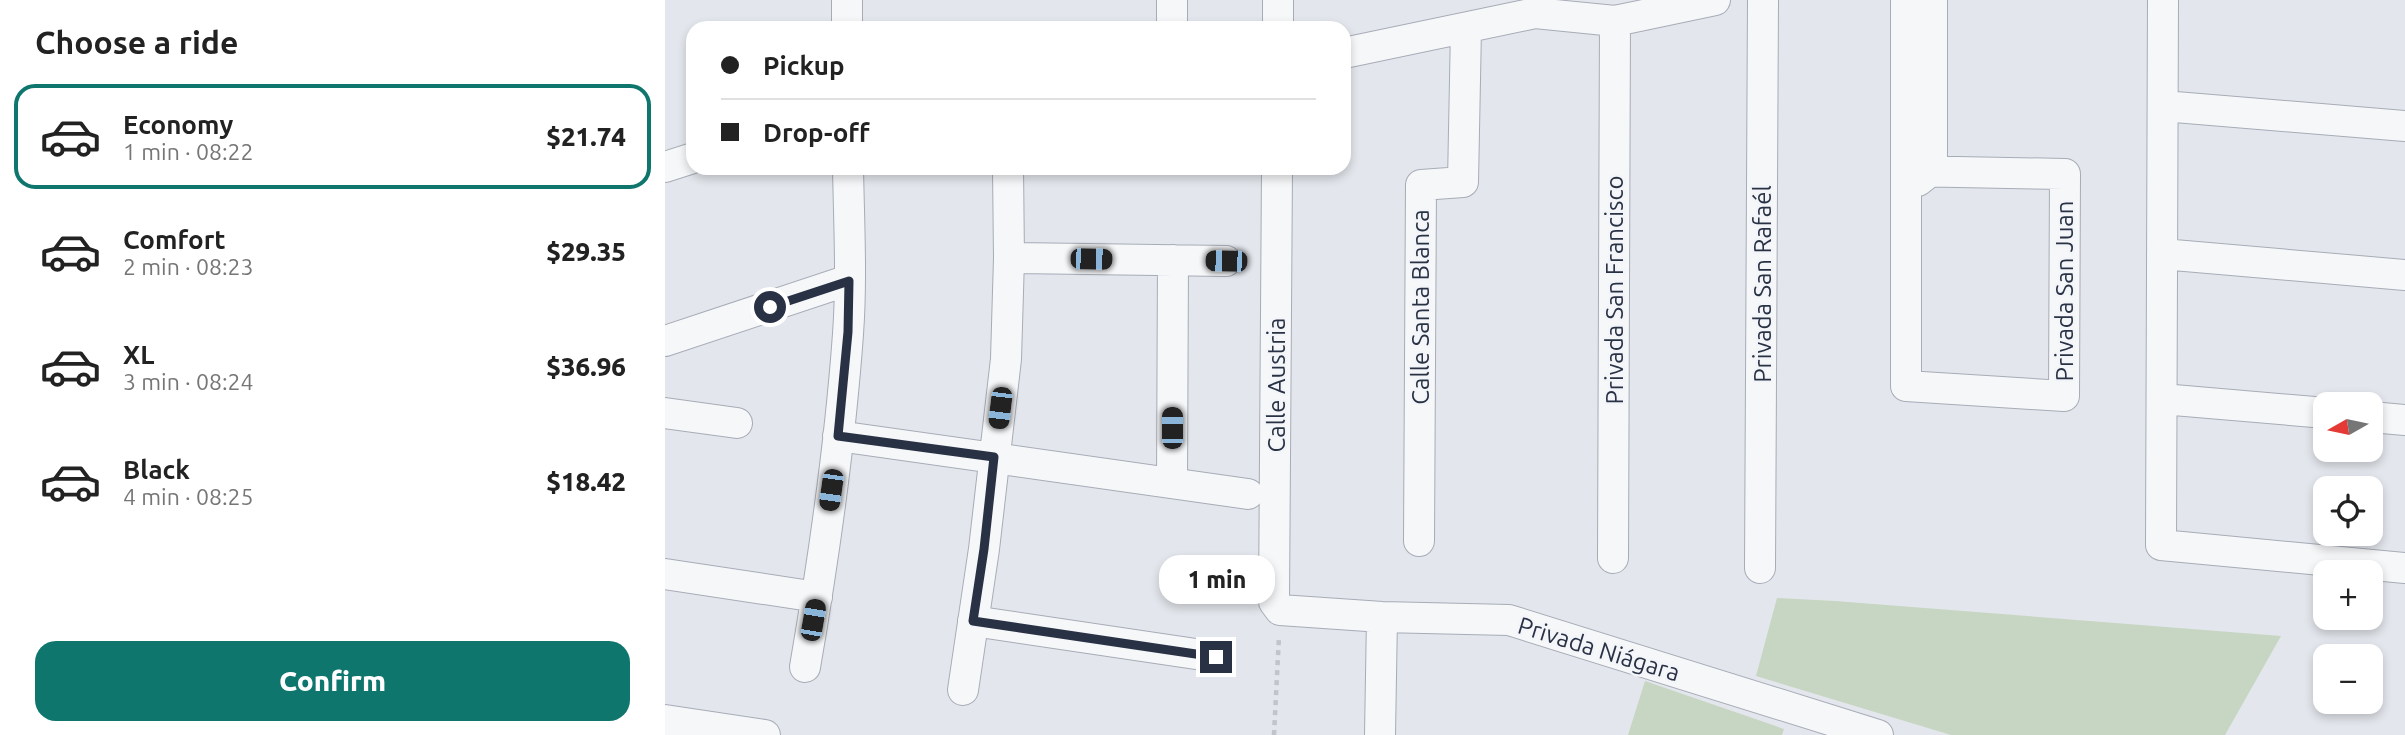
<!DOCTYPE html>
<html lang="en">
<head>
<meta charset="utf-8">
<style>
  :root { --surface:#fff; --page:#f6f6f6; --text:#222; --muted:#767676; --line:#e0e0e0; --accent:#0f766e }
  body { margin:0; font-family:Ubuntu,sans-serif; background:var(--page); color:var(--text); height:100vh; display:flex; flex-direction:column; font-size:26px; white-space:nowrap }
  * { box-sizing:border-box; margin:0 }
  p { font-size:23px; color:var(--muted) }
  .icon { flex:none; width:38px; height:38px; fill:none; stroke:currentColor; stroke-width:2; stroke-linecap:round; stroke-linejoin:round }
  .map { position:relative; flex:1; overflow:hidden }
  .panel { display:flex; flex-direction:column; background:var(--surface); width:665px }
  .panel>* { flex:none }
  .banner { position:absolute; left:21px; top:21px; width:665px; height:154px; border-radius:21px; box-shadow:0 4px 10px #0003; display:grid; align-content:center; height:154px; padding:0 35px; background:var(--surface) }
  .needle { width:46px; rotate:261deg }
  .fabs { position:absolute; left:1648px; top:392px; display:grid; gap:14px }
  .fabs a { display:grid; place-items:center; width:70px; height:70px; border-radius:14px; background:var(--surface); box-shadow:0 4px 10px #0003; font-size:35px }
  .end { position:absolute; width:32px; height:32px; margin:-16px; border:9px solid #293245; background:#fff; box-shadow:0 0 0 4px #fff }
  .from { border-radius:50% }
  .bubble { position:absolute; height:49px; border-radius:21px; background:var(--surface); box-shadow:0 4px 10px #0003; font-size:23px; font-weight:800; line-height:49px; text-align:center }
  .car { position:absolute; width:21px; height:42px; margin:-21px -10px; border-radius:9px; box-shadow:0 0 5px 2px #0007; background:linear-gradient(#222 24%,#8ab4d8 0 40%,#222 0 76%,#8ab4d8 0 86%,#222 0) }
  .banner b { display:flex; align-items:center; gap:24px; height:66px; font-size:26px }
  .banner b+b { border-top:2px solid var(--line) }
  .banner i { width:18px; height:18px; background:var(--text) }
  ul { padding:0; list-style:none }
  li { display:flex; align-items:center; gap:21px; height:105px; margin:0 14px 10px; padding:0 21px; border:4px solid transparent; border-radius:21px }
  li div { flex:1 }
  li b { display:block; font-size:26px }
  li em { font-style:normal; font-weight:800 }
  li.on { border-color:var(--accent) }
  li>.icon { width:63px; height:63px; stroke-width:1.5 }
  h2 { padding:0 35px; font-size:32px; line-height:84px }
  .button { display:flex; gap:14px; margin-top:auto; padding:14px 35px }
  .button a { flex:1; height:80px; border-radius:21px; background:var(--accent); color:#fff; font-size:28px; font-weight:800; line-height:80px; text-align:center }
  main { display:flex; flex:1; min-height:0 }
  .map>svg:first-child { display:block }
  .green { fill:#c7d6c3 }
  .lines { fill:none; stroke-linecap:round; stroke-linejoin:round }
  .minor-casing { stroke:#a7acb7; stroke-width:32 }
  .path { stroke:#c1c4ca; stroke-width:4.5; stroke-dasharray:5 5; stroke-linecap:butt }
  .minor { stroke:#f6f7f9; stroke-width:30 }
  .route { stroke:#293245; stroke-width:9 }
  .labels { text-anchor:middle; dominant-baseline:central; stroke-width:5; stroke-linejoin:round; paint-order:stroke }
  .street-label { font-size:24px; fill:#293245; stroke:#f3f5f9 }
</style>
</head>
<body>
<main>
<section class="panel">
<h2>Choose a ride</h2>
<ul>
<li class="on"><svg class="icon" aria-label="car" viewBox="0 0 24 24"><path d="M5 17H2v-5l4-1 3-4h7l3 4 3 1v5h-3M9 17h6M6 11h13"/><circle cx="7" cy="17" r="2"/><circle cx="17" cy="17" r="2"/></svg><div><b>Economy</b><p>1 min · 08:22</p></div><em>$21.74</em></li>
<li><svg class="icon" aria-label="car" viewBox="0 0 24 24"><path d="M5 17H2v-5l4-1 3-4h7l3 4 3 1v5h-3M9 17h6M6 11h13"/><circle cx="7" cy="17" r="2"/><circle cx="17" cy="17" r="2"/></svg><div><b>Comfort</b><p>2 min · 08:23</p></div><em>$29.35</em></li>
<li><svg class="icon" aria-label="car" viewBox="0 0 24 24"><path d="M5 17H2v-5l4-1 3-4h7l3 4 3 1v5h-3M9 17h6M6 11h13"/><circle cx="7" cy="17" r="2"/><circle cx="17" cy="17" r="2"/></svg><div><b>XL</b><p>3 min · 08:24</p></div><em>$36.96</em></li>
<li><svg class="icon" aria-label="car" viewBox="0 0 24 24"><path d="M5 17H2v-5l4-1 3-4h7l3 4 3 1v5h-3M9 17h6M6 11h13"/><circle cx="7" cy="17" r="2"/><circle cx="17" cy="17" r="2"/></svg><div><b>Black</b><p>4 min · 08:25</p></div><em>$18.42</em></li>
</ul>
<div class="button"><a>Confirm</a></div>
</section>
<div class="map">
<svg width="1740" height="735" viewBox="0 0 1740 735">
  <rect width="100%" height="100%" fill="#e3e6ec"/>
  <!-- green -->
  <path class="green" d="M1112 598 1170 601 1616 636 1560 735H1286L1091 676Z
    M980 681 1119 729 1117 735H963Z"/>
  <g class="lines">
    <defs>
      <path id="minor" d="M182 0V28
        M507 0V28
        M1241 0V386L1399 396 1400 174 1241 171
        M1498 0 1496 545 1740 568
        M613 28V0
        M679 53 870 13 950 21 1050 0
        M1498 106 1740 126
        M0 167 28 158
        M612 168 609 602 615 610 717 617 844 620 1213 735
        M1253 181 1267 170V0
        M1497 254 1740 275
        M344 258 561 261
        M0 341 184 280
        M1497 399 1661 413
        M0 413 72 423
        M1706 417 1740 420
        M173 436 583 494
        M507 483 508 260
        M754 541 756 185 798 182 801 28
        M948 558 950 21
        M1095 568 1098 0
        M0 574 152 597
        M308 621 551 657
        M140 667C159 557 175 445 183 334 187 279 184 223 183 168
        M298 690 319 549 341 359 344 258 343 168
        M0 720 100 735
        M715 735 717 617"/>
    </defs>
    <!-- minor casing -->
    <use href="#minor" class="minor-casing"/>
    <!-- path -->
    <path class="path" d="M609 735 614 636"/>
    <!-- minor -->
    <use href="#minor" class="minor"/>
  </g>
  <g class="lines">
    <!-- route -->
    <path class="route" d="M105 307 184 281 183 332 173 436 329 457 319 549 308 621 551 657"/>
  </g>
  <g class="labels">
    <!-- street labels -->
    <g class="street-label">
      <text transform="translate(1097 284) rotate(-90)">Privada San Rafaél</text>
      <text transform="translate(949 290) rotate(-90)">Privada San Francisco</text>
      <text transform="translate(1399 291) rotate(-90)">Privada San Juan</text>
      <text transform="translate(755 307) rotate(-90)">Calle Santa Blanca</text>
      <text transform="translate(611 385) rotate(-90)">Calle Austria</text>
      <text transform="translate(934 649) rotate(17)">Privada Niágara</text>
    </g>
  </g>
</svg>
<div class="fabs">
<a><svg class="needle" viewBox="-14 -14 28 28"><path d="M0-13l5 13h-10z" fill="#e53935"/><path d="M0 13l5-13h-10z" fill="#767676"/></svg></a>
<a><svg class="icon" aria-label="locate" viewBox="0 0 24 24"><circle cx="12" cy="12" r="6"/><path d="M12 2v4M12 18v4M2 12h4M18 12h4"/></svg></a>
<a>+</a>
<a>−</a>
</div>
<i class="end from" style="left:105px;top:307px"></i>
<i class="end" style="left:551px;top:657px"></i>
<div class="bubble" style="left:494px;top:555px;width:116px">1 min</div>
<i class="car" style="left:426px;top:259px;rotate:91deg"></i>
<i class="car" style="left:561px;top:261px;rotate:271deg"></i>
<i class="car" style="left:335px;top:408px;rotate:187deg"></i>
<i class="car" style="left:507px;top:428px;rotate:0deg"></i>
<i class="car" style="left:166px;top:490px;rotate:188deg"></i>
<i class="car" style="left:148px;top:620px;rotate:10deg"></i>
<div class="banner">
<b><i class="from"></i>Pickup</b>
<b><i></i>Drop-off</b>
</div>
</div>
</main>
</body>
</html>
